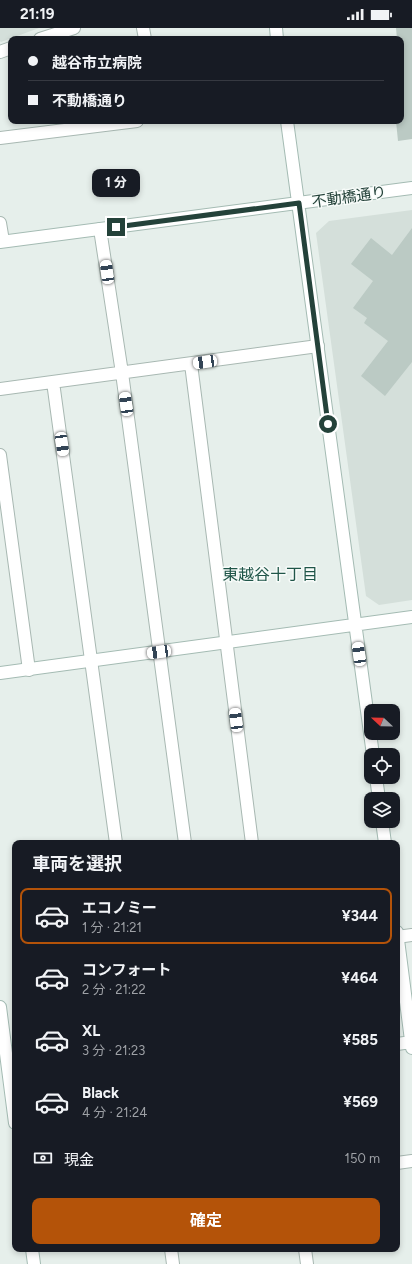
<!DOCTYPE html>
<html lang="ja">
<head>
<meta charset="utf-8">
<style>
  :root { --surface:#171b24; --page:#20242c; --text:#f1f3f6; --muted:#9ea1a6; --line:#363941; --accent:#b45309 }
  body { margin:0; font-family:Figtree,"Noto Sans JP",sans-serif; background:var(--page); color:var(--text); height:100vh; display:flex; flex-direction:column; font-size:15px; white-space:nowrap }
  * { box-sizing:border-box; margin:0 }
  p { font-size:13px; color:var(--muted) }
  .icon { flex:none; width:22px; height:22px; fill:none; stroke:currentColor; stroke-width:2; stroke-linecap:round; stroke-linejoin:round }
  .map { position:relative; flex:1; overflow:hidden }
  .drawer { position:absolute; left:12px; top:812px; width:388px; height:412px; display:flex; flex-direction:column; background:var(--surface); border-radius:8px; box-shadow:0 2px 6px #0003 }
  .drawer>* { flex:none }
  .top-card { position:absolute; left:8px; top:8px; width:396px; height:88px; border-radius:8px; box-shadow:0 2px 6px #0003; display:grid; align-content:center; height:88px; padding:0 20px; background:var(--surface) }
  .needle { width:26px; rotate:292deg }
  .fabs { position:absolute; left:364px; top:676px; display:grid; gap:8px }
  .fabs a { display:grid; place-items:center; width:36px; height:36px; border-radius:8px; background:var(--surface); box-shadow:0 2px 6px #0003; font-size:20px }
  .end { position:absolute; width:18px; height:18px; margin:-9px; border:5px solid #24423a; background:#fff; box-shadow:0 0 0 2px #fff }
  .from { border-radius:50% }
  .bubble { position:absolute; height:28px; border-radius:8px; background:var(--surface); box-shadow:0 2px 6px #0003; font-size:13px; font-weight:700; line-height:28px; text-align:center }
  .car { position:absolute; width:12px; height:24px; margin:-12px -6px; border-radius:5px; box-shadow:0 0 3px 1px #0007; background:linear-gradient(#fff 24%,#345 0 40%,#fff 0 76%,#345 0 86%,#fff 0) }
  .top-card b { display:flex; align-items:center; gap:14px; height:38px; font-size:15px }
  .top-card b+b { border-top:1px solid var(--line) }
  .top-card i { width:10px; height:10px; background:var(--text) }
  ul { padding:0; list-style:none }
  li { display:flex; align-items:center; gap:12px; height:56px; margin:0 8px 6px; padding:0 12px; border:2px solid transparent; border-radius:8px }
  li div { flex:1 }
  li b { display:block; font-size:15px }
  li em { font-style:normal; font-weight:700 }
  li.on { border-color:var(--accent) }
  li>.icon { width:36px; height:36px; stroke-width:1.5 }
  h2 { padding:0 20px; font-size:18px; line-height:48px }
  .pay { display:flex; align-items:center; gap:10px; height:44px; padding:0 20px; font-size:15px }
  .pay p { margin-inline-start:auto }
  .action { display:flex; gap:8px; margin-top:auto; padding:8px 20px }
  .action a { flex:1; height:46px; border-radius:8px; background:var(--accent); color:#fff; font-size:16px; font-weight:700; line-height:46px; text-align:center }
  .status { display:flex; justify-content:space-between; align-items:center; height:28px; padding:0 20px; background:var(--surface); direction:ltr }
  .status svg { height:11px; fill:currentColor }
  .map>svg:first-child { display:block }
  .built { fill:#d4dfda }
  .building { fill:#bbcac4 }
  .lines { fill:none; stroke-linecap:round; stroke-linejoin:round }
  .street-casing { stroke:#a8b8b2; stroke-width:14 }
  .secondary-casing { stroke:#a4bbb3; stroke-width:14 }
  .street { stroke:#fff; stroke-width:12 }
  .secondary { stroke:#fff; stroke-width:12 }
  .route { stroke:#24423a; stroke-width:5 }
  .labels { text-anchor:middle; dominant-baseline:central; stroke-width:3; stroke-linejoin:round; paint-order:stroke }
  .street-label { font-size:15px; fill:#24423a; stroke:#f7fbf9 }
  .neighbourhood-label { font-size:16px; fill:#1f5548; stroke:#f7fbf9 }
</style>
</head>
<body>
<div class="status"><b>21:19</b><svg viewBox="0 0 49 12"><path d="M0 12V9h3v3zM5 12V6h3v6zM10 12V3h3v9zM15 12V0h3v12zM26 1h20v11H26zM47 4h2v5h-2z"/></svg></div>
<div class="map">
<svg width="412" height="1236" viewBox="0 0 412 1236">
  <rect width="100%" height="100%" fill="#e6efeb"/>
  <!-- built -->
  <path class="built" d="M0 0H39L1 14 0 13Z
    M412 182V572L379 577 366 568 316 205 329 193Z"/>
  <!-- building -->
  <path class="building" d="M396 0H412V111L398 113 396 93H401V11H397Z
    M412 200V334L385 368 361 348 388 313 364 295 367 290 353 280 373 253 351 236 371 210 392 227Z"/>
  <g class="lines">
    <defs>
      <path id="street" d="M143 0 145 11
        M40 11 74 0
        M0 24 11 20
        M0 110 137 93
        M0 195 3 213
        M100 201 122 345 185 815
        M191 336 252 815
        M53 354 116 815
        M0 361 318 318
        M0 427 29 642
        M397 909 412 907
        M397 1135 412 1133
        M171 1221 173 1236
        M305 1221 307 1236"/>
      <path id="secondary" d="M276 0 277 11
        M287 93 373 727
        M0 214 412 160
        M0 645 412 589
        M376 749 379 771
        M382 793 385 815
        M397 904 412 1020
        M0 979 15 1095
        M397 1016 412 1014
        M32 1221 34 1236"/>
    </defs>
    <!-- street casing -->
    <use href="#street" class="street-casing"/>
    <!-- secondary casing -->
    <use href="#secondary" class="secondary-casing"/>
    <!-- street -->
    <use href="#street" class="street"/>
    <!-- secondary -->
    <use href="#secondary" class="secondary"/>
  </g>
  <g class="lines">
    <!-- route -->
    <path class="route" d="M116 199 299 175 328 396"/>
  </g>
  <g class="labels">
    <!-- street labels -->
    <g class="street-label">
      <text transform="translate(349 169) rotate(-8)">不動橋通り</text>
    </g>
    <!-- neighbourhood labels -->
    <g class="neighbourhood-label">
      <text x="270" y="546">東越谷十丁目</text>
    </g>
  </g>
</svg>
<div class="fabs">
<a><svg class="needle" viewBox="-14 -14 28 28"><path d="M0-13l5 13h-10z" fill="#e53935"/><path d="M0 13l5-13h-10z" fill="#9ea1a6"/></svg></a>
<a><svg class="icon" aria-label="locate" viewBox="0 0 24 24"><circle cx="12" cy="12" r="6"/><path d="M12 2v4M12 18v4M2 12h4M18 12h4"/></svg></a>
<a><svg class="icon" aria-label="layers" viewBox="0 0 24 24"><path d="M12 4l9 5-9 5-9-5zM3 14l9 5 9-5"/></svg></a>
</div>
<i class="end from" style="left:328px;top:396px"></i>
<i class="end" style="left:116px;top:199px"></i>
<div class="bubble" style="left:92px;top:141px;width:48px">1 分</div>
<i class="car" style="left:107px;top:244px;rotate:352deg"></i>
<i class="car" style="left:205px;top:334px;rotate:262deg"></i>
<i class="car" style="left:126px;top:376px;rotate:352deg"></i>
<i class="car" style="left:62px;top:416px;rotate:172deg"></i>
<i class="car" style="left:159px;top:624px;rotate:262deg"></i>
<i class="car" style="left:359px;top:626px;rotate:352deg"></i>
<i class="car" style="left:236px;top:692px;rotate:353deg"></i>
<div class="top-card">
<b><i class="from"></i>越谷市立病院</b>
<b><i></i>不動橋通り</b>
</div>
<section class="drawer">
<h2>車両を選択</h2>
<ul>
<li class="on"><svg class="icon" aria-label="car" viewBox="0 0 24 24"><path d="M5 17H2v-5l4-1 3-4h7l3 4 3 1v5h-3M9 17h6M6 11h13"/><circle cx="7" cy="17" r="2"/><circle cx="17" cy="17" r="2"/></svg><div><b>エコノミー</b><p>1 分 · 21:21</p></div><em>¥344</em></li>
<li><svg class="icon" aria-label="car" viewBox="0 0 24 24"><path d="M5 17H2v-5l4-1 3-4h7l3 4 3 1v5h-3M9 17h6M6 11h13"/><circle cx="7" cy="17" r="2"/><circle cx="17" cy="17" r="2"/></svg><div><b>コンフォート</b><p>2 分 · 21:22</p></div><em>¥464</em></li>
<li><svg class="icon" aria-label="car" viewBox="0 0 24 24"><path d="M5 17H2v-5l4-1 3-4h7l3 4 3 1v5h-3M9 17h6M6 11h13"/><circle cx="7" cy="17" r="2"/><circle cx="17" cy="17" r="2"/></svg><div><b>XL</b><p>3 分 · 21:23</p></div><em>¥585</em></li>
<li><svg class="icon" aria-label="car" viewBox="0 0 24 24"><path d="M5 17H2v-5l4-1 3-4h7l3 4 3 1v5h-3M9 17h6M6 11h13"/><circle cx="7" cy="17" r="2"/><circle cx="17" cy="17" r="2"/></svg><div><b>Black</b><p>4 分 · 21:24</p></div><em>¥569</em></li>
</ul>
<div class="pay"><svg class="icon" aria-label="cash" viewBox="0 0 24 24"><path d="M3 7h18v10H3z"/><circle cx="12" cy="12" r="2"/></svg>現金<p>150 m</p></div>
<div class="action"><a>確定</a></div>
</section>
</div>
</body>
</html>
